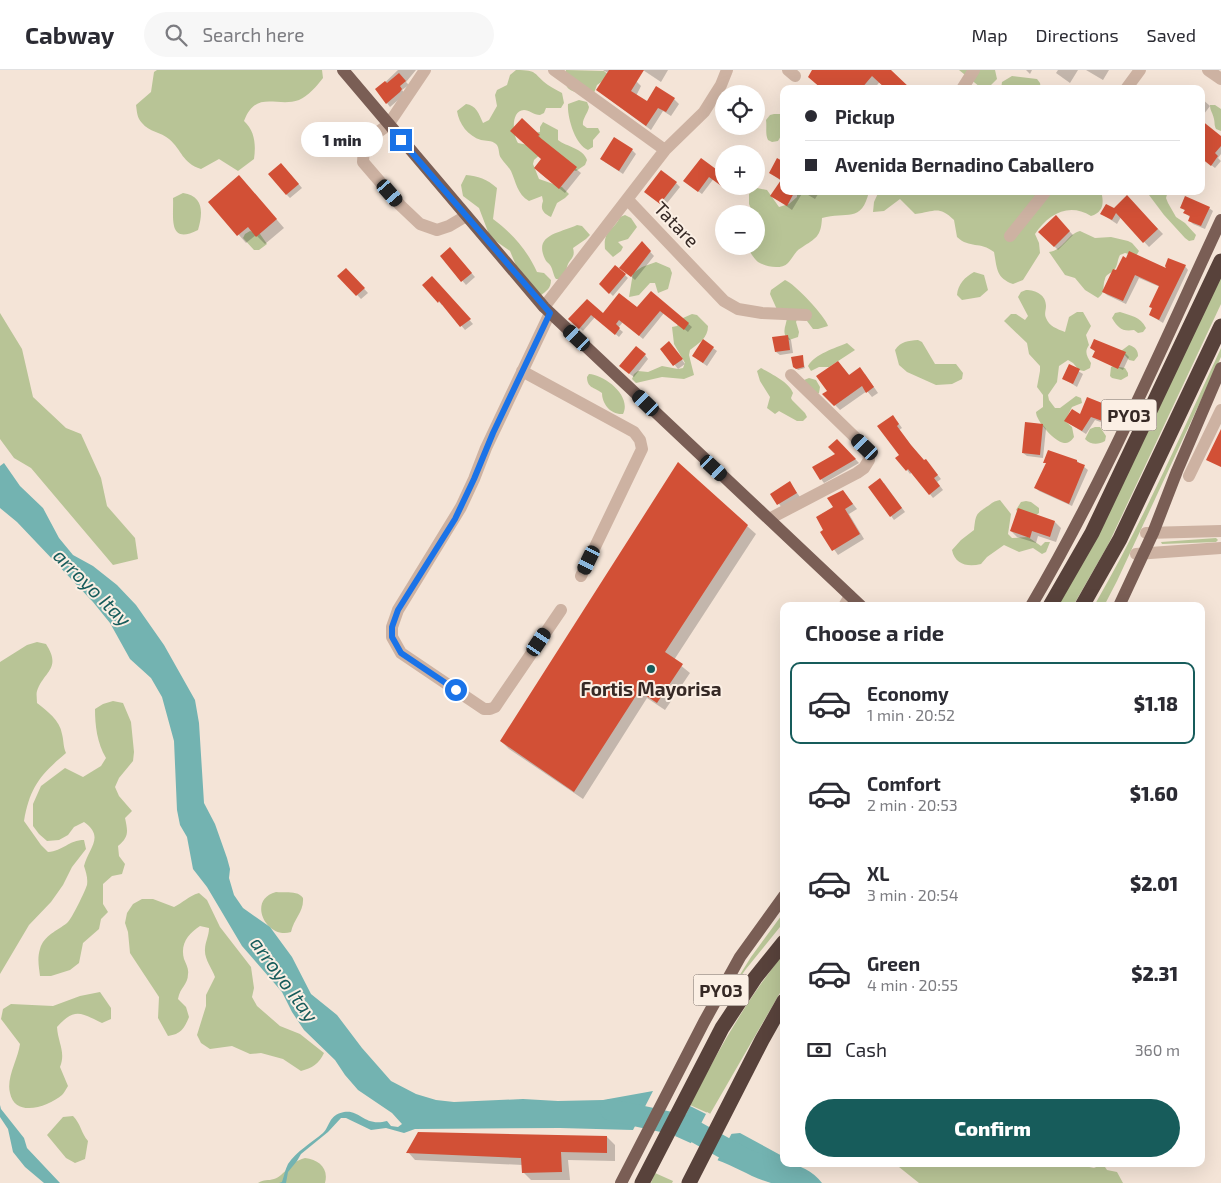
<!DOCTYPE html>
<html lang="en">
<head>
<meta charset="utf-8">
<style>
  :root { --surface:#fff; --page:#f7f7f7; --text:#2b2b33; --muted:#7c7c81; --line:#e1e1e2; --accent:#175c5b }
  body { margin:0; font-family:"Exo 2",sans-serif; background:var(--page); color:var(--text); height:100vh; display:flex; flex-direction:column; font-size:19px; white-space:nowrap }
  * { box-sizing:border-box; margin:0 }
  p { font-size:16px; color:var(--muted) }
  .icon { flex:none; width:28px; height:28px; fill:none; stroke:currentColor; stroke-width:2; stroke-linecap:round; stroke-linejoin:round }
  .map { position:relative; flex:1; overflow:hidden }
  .drawer { position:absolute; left:780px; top:532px; width:425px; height:565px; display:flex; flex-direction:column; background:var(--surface); border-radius:10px; box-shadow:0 5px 20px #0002 }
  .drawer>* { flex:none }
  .guide { position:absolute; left:780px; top:15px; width:425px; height:110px; border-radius:10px; box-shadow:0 5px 20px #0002; display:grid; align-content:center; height:110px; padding:0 25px; background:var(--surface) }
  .tools { position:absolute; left:715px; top:15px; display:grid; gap:10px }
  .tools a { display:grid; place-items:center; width:50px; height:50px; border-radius:50%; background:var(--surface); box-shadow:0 5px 20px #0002; font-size:25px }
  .end { position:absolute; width:22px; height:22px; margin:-11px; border:6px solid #1a73e8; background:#fff; box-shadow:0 0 0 2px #fff }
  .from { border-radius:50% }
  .bubble { position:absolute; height:35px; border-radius:18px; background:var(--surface); box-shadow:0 5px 20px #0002; font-size:16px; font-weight:800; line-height:35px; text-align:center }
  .car { position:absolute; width:15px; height:30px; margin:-15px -8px; border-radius:6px; box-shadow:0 0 4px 1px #0007; background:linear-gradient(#222 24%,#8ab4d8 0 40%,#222 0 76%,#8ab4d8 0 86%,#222 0) }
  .guide b { display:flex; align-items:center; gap:18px; height:48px; font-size:19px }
  .guide b+b { border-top:1px solid var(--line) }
  .guide i { width:12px; height:12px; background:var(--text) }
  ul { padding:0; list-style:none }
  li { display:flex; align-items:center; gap:15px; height:82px; margin:0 10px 8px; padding:0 15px; border:2px solid transparent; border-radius:10px }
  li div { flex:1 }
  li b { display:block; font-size:19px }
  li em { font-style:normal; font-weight:800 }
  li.on { border-color:var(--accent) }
  li>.icon { width:45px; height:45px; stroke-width:1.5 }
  h2 { padding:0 25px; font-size:22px; line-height:60px }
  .pay { display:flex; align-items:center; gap:12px; height:55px; padding:0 25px; font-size:19px }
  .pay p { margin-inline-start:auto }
  .primary-button { display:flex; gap:10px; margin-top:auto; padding:10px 25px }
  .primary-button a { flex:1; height:58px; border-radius:30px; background:var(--accent); color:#fff; font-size:20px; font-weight:800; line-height:58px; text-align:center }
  header { display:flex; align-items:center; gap:30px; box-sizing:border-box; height:70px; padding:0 25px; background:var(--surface); border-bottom:1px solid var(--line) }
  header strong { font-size:24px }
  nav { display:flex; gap:28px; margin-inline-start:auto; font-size:18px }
  .search { width:350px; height:45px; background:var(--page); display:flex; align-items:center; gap:12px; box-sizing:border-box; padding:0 18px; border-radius:28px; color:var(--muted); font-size:19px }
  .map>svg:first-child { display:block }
  .green { fill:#b8c496 }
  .water { fill:#73b3b1 }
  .pier { fill:#f4e4d7 }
  .shadow { fill:#0003 }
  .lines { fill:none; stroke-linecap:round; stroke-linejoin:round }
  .river { stroke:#73b3b1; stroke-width:22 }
  .building { fill:#d25036 }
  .minor { stroke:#cdb2a2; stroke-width:12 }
  .major { stroke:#7a5e55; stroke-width:12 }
  .highway { stroke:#58423b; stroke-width:15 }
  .route { stroke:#1a73e8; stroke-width:6 }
  .poi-dot { fill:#175c5b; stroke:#fbefe4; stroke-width:2 }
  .labels { text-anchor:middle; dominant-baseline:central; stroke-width:4; stroke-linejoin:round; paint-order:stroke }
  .shield { fill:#fbefe4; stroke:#71645e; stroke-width:1 }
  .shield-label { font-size:18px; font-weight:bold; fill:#362925 }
  .street-label { font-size:19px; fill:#362925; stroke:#fbefe4 }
  .poi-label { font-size:19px; font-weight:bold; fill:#362925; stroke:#fbefe4 }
  .water-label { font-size:20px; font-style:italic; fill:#175c5b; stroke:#fbefe4 }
</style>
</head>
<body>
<header>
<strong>Cabway</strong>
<div class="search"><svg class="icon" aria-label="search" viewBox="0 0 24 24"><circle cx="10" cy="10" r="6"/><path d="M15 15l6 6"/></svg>Search here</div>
<nav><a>Map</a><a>Directions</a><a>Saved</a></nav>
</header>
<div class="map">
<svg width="1221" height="1113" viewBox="0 0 1221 1113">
  <rect width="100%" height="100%" fill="#f4e4d7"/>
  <!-- green -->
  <path class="green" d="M157 0H322L323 8C317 16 308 26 299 30 277 38 256 19 244 51 255 61 256 75 254 89L238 101 219 89 201 99C182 93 182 80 169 69 161 62 149 62 142 53 137 48 137 42 136 35L151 22 154 2Z
    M516 0C539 0 533 4 548 15 552 18 557 20 562 23L564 33 561 38H546L544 43 540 45C534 45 529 40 524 40 510 41 513 65 518 73L528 75 534 63 540 62V57L543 52 558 60V70C567 77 583 78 587 90L585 95 576 101 565 97 542 83 534 90 533 94 539 109 562 117 569 124 565 128 557 133 551 147C543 143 540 139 543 131L542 126 529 131C517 124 516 112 511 101 508 96 504 93 501 88 498 84 500 78 496 74 491 70 486 71 481 70 468 66 459 54 457 41L466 34C476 35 479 44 483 53L489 50 497 36 495 25 497 20 507 15 510 5Z
    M566 0 604 1 610 6 597 15 594 23C575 23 561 24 566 0Z
    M959 0H995L997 9 990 16 980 17Z
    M1012 6 1037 9 1040 13 1041 19H1001L1002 12Z
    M579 30 587 32 589 37C588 43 582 49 583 55L587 58H598L600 62 593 70V77L588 80C575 75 567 47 568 34Z
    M1210 35H1215L1221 39V61L1216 59C1214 55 1215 53 1214 49 1213 43 1210 41 1210 35Z
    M774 44H780C787 53 783 63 778 71L772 72 768 70C765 64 767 57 766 50L770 45Z
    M466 105C478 106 487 109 497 118L493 149C513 164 527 180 537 202L544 203 551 210C551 219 546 221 540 226L520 205 510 181 490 167 479 138 463 126 461 115Z
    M757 118 767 120 779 137 789 134 797 127V124L810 125 815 121H841L842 123 844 121H869C862 154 846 141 822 148 821 167 816 168 801 178 795 181 793 188 788 193 781 200 766 197 758 192 753 188 750 181 746 176H756V144H753L749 134V124Z
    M879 121H1101C1104 132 1104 142 1091 146 1069 132 1048 144 1035 164L1039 173 1040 183 1023 210 1013 214C996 208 997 198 994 182 980 171 970 179 957 167L954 150C938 135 935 142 915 144L900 129 884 141 873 142 874 132Z
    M1146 121H1168L1166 128 1168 133 1176 147 1185 153 1196 165 1194 170 1189 171 1185 168 1164 145Z
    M183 123C204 126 203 143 198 160 167 176 174 146 173 128Z
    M625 145 631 148 637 157 628 169 618 172 623 177 621 181 613 187 605 179C603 159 614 161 620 147Z
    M577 155 582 156 590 165 586 169 573 178C576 188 569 189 567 197 566 200 566 203 566 206L562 209H556C553 205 553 199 550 195 549 193 546 192 545 189 533 164 561 163 577 155Z
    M250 161 260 164 267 174 259 180H254L243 168 245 164Z
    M1080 161 1095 168 1111 167 1128 171 1132 173 1139 181 1136 186 1125 183 1120 185C1117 190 1118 196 1114 200 1110 204 1106 204 1105 209 1102 217 1106 222 1098 228L1085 220 1075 208 1065 205 1049 182C1064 180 1067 164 1080 161Z
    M656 192 670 198 672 203 668 219 658 223 655 213H650L639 225 629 227 633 203 642 197Z
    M974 202 984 205 988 220 980 227 962 230 957 225C958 214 965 207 974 202Z
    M1221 206V234L1108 475 1073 536H1058Z
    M785 210C794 213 826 247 828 256L818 259H813L804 247H798L796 252 799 262 798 267 789 270C780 262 787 256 787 246L779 244 770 224 771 220Z
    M1026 220C1036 220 1046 225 1046 236 1046 240 1044 244 1046 248 1049 256 1057 259 1065 262L1069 247 1077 242H1083L1091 256 1086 265 1089 275C1084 282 1087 286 1091 293L1090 298 1084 301 1079 300 1073 293 1068 290 1059 296 1057 312 1048 325 1049 330 1055 338H1060L1076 326 1081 328 1082 333 1072 337 1065 351 1072 357 1074 367C1071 371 1069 373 1064 373 1055 372 1036 351 1036 342L1043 337V325L1037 317 1040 301V296L1029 284 1027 273 1004 251 1011 244H1016L1025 250 1028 246 1018 227 1021 222Z
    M1120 242C1131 246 1140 246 1146 258L1143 262 1138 263 1134 260C1122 262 1118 258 1112 248L1115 243Z
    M0 243 22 279 33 327 66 358 81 364 101 408 107 436 135 468 138 489 113 495 31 398 14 388 0 369Z
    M692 244 697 245 708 256C708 268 699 273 690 280L689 285 694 305 684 309 662 307 636 313 632 309 634 304 638 301 648 302 662 296 678 299 683 298 685 293 674 274 672 257 677 256 683 248Z
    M918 270 922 272 935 294H956L963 303 962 309 952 314 936 315 907 302 899 295 895 280C901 271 908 271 918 270Z
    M847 273 855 280 829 297H819L811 301 808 296C815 284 835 278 847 273Z
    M1129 275C1135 277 1138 280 1138 286L1134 291 1129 290 1121 281Z
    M1221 278V287L1117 511 1104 536H1094C1142 453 1181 365 1221 278Z
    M1113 296 1125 298 1128 303V306L1121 310 1112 308 1110 306 1111 297Z
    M761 298C771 304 789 312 793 323L791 328 792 330 805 343 807 347 803 351H797L779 341 775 344 767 338 770 327 760 311 757 301Z
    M589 304C605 305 632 326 623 344 611 345 602 334 602 323 594 317 587 318 587 307Z
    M809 308 816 310 820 317 819 323 815 326 804 310Z
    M1095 357H1100L1106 366 1105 371C1098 375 1091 375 1085 369L1090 359Z
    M1000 430 1011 444 1008 464 1012 468 1028 467 1041 476 1045 472H1050L1046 482 1042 484 1033 478 1019 482 1004 475 987 487 981 494C968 497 955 495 952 480L961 470 974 460C976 445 975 444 988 436 992 433 994 431 1000 430Z
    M1026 431 1031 432 1039 438V443L1035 446 1020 443 1016 440 1021 432Z
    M1216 468 1218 470 1216 472 1162 474 1161 472Z
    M37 572 46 574C62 599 44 601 37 621 36 624 37 629 37 633 47 641 60 650 62 664 64 672 63 676 66 683 40 705 30 717 24 751L41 775 48 782C63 781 69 770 84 770L86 779 72 797 63 815 51 832 29 855 0 904V592L27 575Z
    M113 631 123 633 131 652 134 682 133 691 119 708 115 717 119 726 132 741 125 748C128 762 129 767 118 776L119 786 125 794 122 804 112 806 103 814V834L108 842 101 849 99 859 83 873 79 893 70 900 51 906H40C39 898 37 888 40 879 44 865 57 861 67 853 72 849 85 821 87 815 88 808 86 802 84 796 89 777 105 767 84 752L74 757 68 765 59 770 47 771 39 764 33 756V734L41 716 65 698 83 707 101 696 106 688C97 673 95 655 95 639L103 634Z
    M276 822C285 823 298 820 303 828 304 842 294 848 291 862 267 870 246 830 276 822Z
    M199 823 207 830 220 857 251 897 254 918 252 927 257 936 280 956 300 964 324 983C319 994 312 998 301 1001L283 989 261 983 250 984 232 976 210 979 201 973 197 965 206 936V925L215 907C212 898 204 889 205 879 205 872 209 866 209 858L200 856C188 864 180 874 184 889 186 894 189 899 188 904 188 915 180 917 178 929L186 937 189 947C184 959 181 964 168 966L158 948 159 927 130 883 128 862 125 853 127 843 133 834 142 829H153L174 837C183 833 188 826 199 823Z
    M784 842V852L746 899 726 927 751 887Z
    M784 883V916L710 1044 690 1035C718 980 746 931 784 883Z
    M100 922 111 938V949L102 953C81 943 75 937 57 957 58 973 66 982 60 997L68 1016C66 1019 64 1023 62 1025 48 1037 15 1048 10 1023 6 1008 18 989 20 974L1 949 3 939 11 934 53 936 80 926Z
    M73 1046C81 1054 81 1063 88 1071L85 1089 75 1093 66 1088 47 1065 63 1047Z
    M305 1088C319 1090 329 1098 325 1113H258C264 1109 268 1111 274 1109 286 1105 287 1093 305 1088Z
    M899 1094H919L931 1097 934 1094H1075L1094 1098 1103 1094 1107 1100 1117 1102 1123 1113H919L899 1097Z
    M655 1103 673 1111 672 1113H651Z"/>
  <!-- water -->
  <path class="water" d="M4 393 20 416 43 438 59 468 73 485 93 496 117 515 136 535 164 575 195 630 199 653 204 733 215 754 227 788 230 799 229 808 234 825 243 838 270 857 292 887 311 924 337 945 362 978 391 1011 416 1024 436 1030 454 1032 523 1029 558 1031 603 1030 653 1021 633 1060 560 1058 415 1059 404 1063 386 1058 371 1060 346 1048H341L328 1062 301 1084 297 1091 288 1102 286 1113H279L282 1112C284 1106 285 1100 288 1094 297 1081 311 1073 323 1063 330 1057 328 1045 344 1042 360 1039 364 1057 387 1051L391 1056 398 1057 402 1054 392 1043 358 1020 345 1005 335 990 304 960 292 942 282 922 242 876 207 817 193 799 187 767 180 755 177 740 174 671 162 627 151 608 130 589 110 553 93 532 17 452 0 438V396Z
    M0 1035 1 1039 24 1068 27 1078 60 1113H44L25 1097 13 1082 8 1059 0 1047Z
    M690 1036 710 1046 695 1075 675 1066Z
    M740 1063 784 1087V1094C799 1094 813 1101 822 1113 809 1113 784 1113 771 1113 752 1108 735 1096 717 1090L730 1064Z"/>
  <!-- pier -->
  <path class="pier" d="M707 1042 712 1045V1047L697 1076 694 1077 690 1075Z
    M730 1061H733L716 1093 714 1089Z"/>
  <!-- shadow -->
  <path class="shadow" d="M398 0H416L406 12 409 15 402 20 405 24 404 25 390 37 377 20Z
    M603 0H618L637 12 641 16 636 26 647 33 674 29 679 34 671 46 663 41 651 60 597 20 608 3Z
    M643 0H668L661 12Z
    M813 0H889L874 19H822Z
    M1026 0H1032L1030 4Z
    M1058 0H1078L1070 13 1056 3Z
    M1086 0H1109L1103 10Z
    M1201 28 1210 36 1204 44 1201 42Z
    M517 66H539L543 71 581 103 565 123 540 103 542 89Z
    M1221 67V84L1218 88 1221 91 1215 98 1201 87Z
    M632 80 636 84 623 104 605 92Z
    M784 94V121H820L815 129 803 122 792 140 772 126 781 111 770 102Z
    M285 98 302 118 290 128 287 125Z
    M718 103 702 124 688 114Z
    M676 113 680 117 664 137 650 126Z
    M247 115 284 158 265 174 256 165 246 173 210 132Z
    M1127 127 1163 164 1149 177 1121 147 1117 154 1102 144 1114 139Z
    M1182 137 1209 138 1213 141 1205 159 1193 154 1189 150 1191 148 1185 143V141Z
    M1056 147 1073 165 1058 180 1040 162Z
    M642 173 654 186 635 210 625 201Z
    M454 183 475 207 466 215 442 187Z
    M1185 196 1188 200 1163 253 1150 245 1160 217 1139 208 1126 234 1107 225 1104 222 1114 200 1171 201Z
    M346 199 368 223 361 229 339 206Z
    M625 205 628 208 613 226 601 214Z
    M435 211 473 254 465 260 443 234 442 235 423 215Z
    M651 222 692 257 688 262 664 243 643 269 623 252 618 258 623 262 619 267 595 247 583 261 570 249 587 230 603 245 637 239Z
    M787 266 791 270 793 283 780 285 776 282Z
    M673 277 685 294 678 299 662 279Z
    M713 278 717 281 707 296 697 289Z
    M1091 278 1125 283 1129 287 1123 300 1097 287V289L1094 287 1096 282Z
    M645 285 648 289 634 307 624 300Z
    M802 287 805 298 798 300 796 298Z
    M838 292 850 306 865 304 878 323 872 327 867 321 840 340 824 324 828 321Z
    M1070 296 1083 304 1077 317 1064 309Z
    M1116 340 1120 344 1114 357 1095 350 1086 364 1070 354 1081 346Z
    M897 351 902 358 899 360 915 380 924 391 929 394 941 409 937 412 943 420 933 428 912 402 910 404 907 400 900 385 879 357Z
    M1043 355 1046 359 1043 388 1027 386 1023 383Z
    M837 370 859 393 824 413 821 409 837 384Z
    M1077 391 1088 400 1072 436 1039 421 1036 418 1047 394 1045 392Z
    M790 413 800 427 782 438 772 424Z
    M884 413 905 442 894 450 870 417Z
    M843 421 857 439 849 444 864 469 838 485 822 462 825 460Z
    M1055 452 1061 458 1056 472 1038 466 1036 473 1017 467 1011 461Z
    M747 456 756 464 674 590 690 603 665 640 647 628 583 729 509 679 501 671Z
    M607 1067 615 1075V1091L568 1090 570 1110H531L523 1102V1095L415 1090 408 1082Z"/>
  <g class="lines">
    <!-- river -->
    <path class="river" d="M611 1040 685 1056 744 1089 792 1108 799 1113"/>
  </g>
  <!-- building -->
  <path class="building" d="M609 0H644L631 21 647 31 656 16 675 28 666 42 658 38 646 56 596 20Z
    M812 0H891L911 19H886L872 6 861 19H822L808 7Z
    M399 3 406 11 400 16 402 19 400 22 386 34 375 19 385 11 387 13Z
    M522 48 540 65 538 66 577 97 559 119 534 98 541 89 510 61Z
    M1201 50 1221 66V76L1215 83 1218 86 1211 96 1201 88Z
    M614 67 633 79 619 101 600 89Z
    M701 88 724 105V118L709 107 698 122 683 111Z
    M777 88 784 92V121H795L787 136 770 126 781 110 769 103Z
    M281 93 299 114 286 125 268 104Z
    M661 100 677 112 660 134 644 122Z
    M239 105 277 149 256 167 248 157 237 166 208 132Z
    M1127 125 1158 159 1143 173 1116 143 1112 150 1100 144 1106 134 1114 138Z
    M1185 126 1210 137 1201 156 1188 151 1190 146 1183 143 1185 140 1180 138Z
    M1056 145 1070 161 1054 177 1038 162Z
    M642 171 651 181 631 207 619 198Z
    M450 177 472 203 461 212 440 186Z
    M1129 181 1166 198 1165 196 1168 188 1186 195 1159 250 1149 245 1152 238 1149 237 1159 216 1135 205 1123 231 1102 222 1113 199 1116 200 1123 186 1126 188Z
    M615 195 626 204 609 224 599 214Z
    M346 198 365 218 356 226 337 206Z
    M432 206 471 249 460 257 439 231 438 233 422 215Z
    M651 221 689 253 684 260 660 241 639 266 619 250 616 254 620 258 615 265 591 245 579 259 568 249 587 229 603 243 619 223 637 237Z
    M788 265 790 280 775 282 772 267Z
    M703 269 714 277 703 293 692 286Z
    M1094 269 1126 282 1118 299 1092 287 1095 281 1090 278Z
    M669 271 683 289 673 296 660 279Z
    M636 276 646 284 629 304 619 296Z
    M803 285 804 297 796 299 793 297 791 287Z
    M838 291 849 305 860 297 874 317 866 323 862 316 834 336 822 324 827 321 816 306Z
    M1069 294 1080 299 1073 314 1062 309Z
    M1087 327 1117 339 1111 354 1091 347 1082 361 1064 351 1072 339 1080 344Z
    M893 345 899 354 897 356 911 375 924 390 926 389 938 405 934 408 940 416 929 425 908 399 906 401 895 388 899 385 877 356Z
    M1025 352 1043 354 1040 385 1022 383Z
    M1221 359V397L1206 390Z
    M837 369 856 389 820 410 812 397 835 384 828 377Z
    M1048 380 1077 390V392L1085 395 1069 434 1034 418 1046 393H1043Z
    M678 392 748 455 665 582 683 594 657 633 639 621 574 722 500 671Z
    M880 408 902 438 890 447 868 417Z
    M790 411 797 423 777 435 770 424Z
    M843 420 853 434 845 439 860 464 832 481 820 462 823 460 816 447 833 437 827 428Z
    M1018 438 1055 451 1050 467 1032 461 1030 468 1010 461Z
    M418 1062 607 1066V1083L561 1082 562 1102 522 1103 521 1088 406 1083Z"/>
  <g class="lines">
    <!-- minor -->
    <path class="minor" d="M425 0 388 55 367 70 364 78 363 92 400 135 420 154 437 160 449 156 466 146
      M554 0 665 80
      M788 0 795 6
      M1208 0 1221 9
      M962 19 974 0
      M1126 19 1140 0
      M627 129 724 231 738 239 762 243 806 245
      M1010 166 1046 121
      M544 237 665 80 704 42 721 15 727 0
      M550 243 486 378 474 409 461 437 398 540 392 557V567L401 583 484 639H490L495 637 561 540
      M522 301 634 362 640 370 642 379 581 506
      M1189 406 1221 340
      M769 449 857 403 864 398 869 390 868 382 865 377 791 305
      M1146 463 1221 461
      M1136 484 1221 478
      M844 536 850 526"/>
    <!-- major -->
    <path class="major" d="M343 0 544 237 861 536
      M1031 536C1103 414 1161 279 1221 150
      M1119 536 1153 463 1177 401 1221 298
      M621 1113 704 952 740 887 784 826"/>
    <!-- highway -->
    <path class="highway" d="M1050 536 1092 463 1221 191
      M1082 536 1120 469 1221 256
      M642 1113 722 958 755 908 784 872
      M689 1113 762 970 784 931"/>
  </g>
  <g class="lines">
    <!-- route -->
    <path class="route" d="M401 70 550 243 493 363 474 409 455 449 398 540 392 557V567L401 583 456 620"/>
  </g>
  <!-- markers -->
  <circle class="poi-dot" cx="651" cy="599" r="5"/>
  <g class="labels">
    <!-- shield labels -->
    <g class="shield">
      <rect x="1101.5" y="329.5" width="55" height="31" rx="4"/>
      <rect x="693.5" y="904.5" width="55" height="31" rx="4"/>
    </g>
    <g class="shield-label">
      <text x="1129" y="345">PY03</text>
      <text x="721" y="920">PY03</text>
    </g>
    <!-- street labels -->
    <g class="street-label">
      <text transform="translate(677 154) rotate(46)">Tatare</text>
    </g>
    <!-- poi labels -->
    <g class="poi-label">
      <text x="651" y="618">Fortis Mayorisa</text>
    </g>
    <!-- water labels -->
    <g class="water-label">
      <text transform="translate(93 517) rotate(45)">arroyo Itay</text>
      <text transform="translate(285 909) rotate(54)">arroyo Itay</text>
    </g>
  </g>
</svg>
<div class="tools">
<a><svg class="icon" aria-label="locate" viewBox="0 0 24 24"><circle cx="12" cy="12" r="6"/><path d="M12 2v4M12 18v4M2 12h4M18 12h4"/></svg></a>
<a>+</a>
<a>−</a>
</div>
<i class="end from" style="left:456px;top:620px"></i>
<i class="end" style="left:401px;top:70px"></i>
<div class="bubble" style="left:301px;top:52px;width:82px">1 min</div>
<i class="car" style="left:390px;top:123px;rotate:139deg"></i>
<i class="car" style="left:577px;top:268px;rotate:313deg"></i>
<i class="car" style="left:646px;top:333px;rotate:314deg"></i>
<i class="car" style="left:865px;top:377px;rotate:314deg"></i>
<i class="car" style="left:714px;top:398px;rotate:133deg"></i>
<i class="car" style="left:589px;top:490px;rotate:206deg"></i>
<i class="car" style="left:539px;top:572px;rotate:34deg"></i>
<div class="guide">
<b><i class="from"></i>Pickup</b>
<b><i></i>Avenida Bernadino Caballero</b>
</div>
<section class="drawer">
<h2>Choose a ride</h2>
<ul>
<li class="on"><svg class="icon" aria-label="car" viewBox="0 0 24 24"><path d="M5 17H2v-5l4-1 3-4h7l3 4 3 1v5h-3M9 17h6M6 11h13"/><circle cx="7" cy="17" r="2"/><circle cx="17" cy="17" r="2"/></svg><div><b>Economy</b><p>1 min · 20:52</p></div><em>$1.18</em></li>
<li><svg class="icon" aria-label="car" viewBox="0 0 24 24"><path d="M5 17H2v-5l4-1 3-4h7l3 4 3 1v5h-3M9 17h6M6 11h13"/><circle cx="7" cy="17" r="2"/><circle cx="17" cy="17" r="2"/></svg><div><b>Comfort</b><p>2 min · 20:53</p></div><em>$1.60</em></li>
<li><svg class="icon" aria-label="car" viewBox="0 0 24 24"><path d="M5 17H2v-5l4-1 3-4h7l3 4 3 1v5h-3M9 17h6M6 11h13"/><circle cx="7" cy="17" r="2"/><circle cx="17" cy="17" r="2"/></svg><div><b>XL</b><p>3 min · 20:54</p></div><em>$2.01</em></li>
<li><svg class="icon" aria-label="car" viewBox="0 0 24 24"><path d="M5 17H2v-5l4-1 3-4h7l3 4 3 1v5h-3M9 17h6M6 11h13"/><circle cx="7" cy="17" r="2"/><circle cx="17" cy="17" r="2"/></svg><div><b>Green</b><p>4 min · 20:55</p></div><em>$2.31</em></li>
</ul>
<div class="pay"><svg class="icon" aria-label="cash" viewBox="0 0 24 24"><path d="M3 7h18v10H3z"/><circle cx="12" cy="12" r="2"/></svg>Cash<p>360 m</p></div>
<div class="primary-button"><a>Confirm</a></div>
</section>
</div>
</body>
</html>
